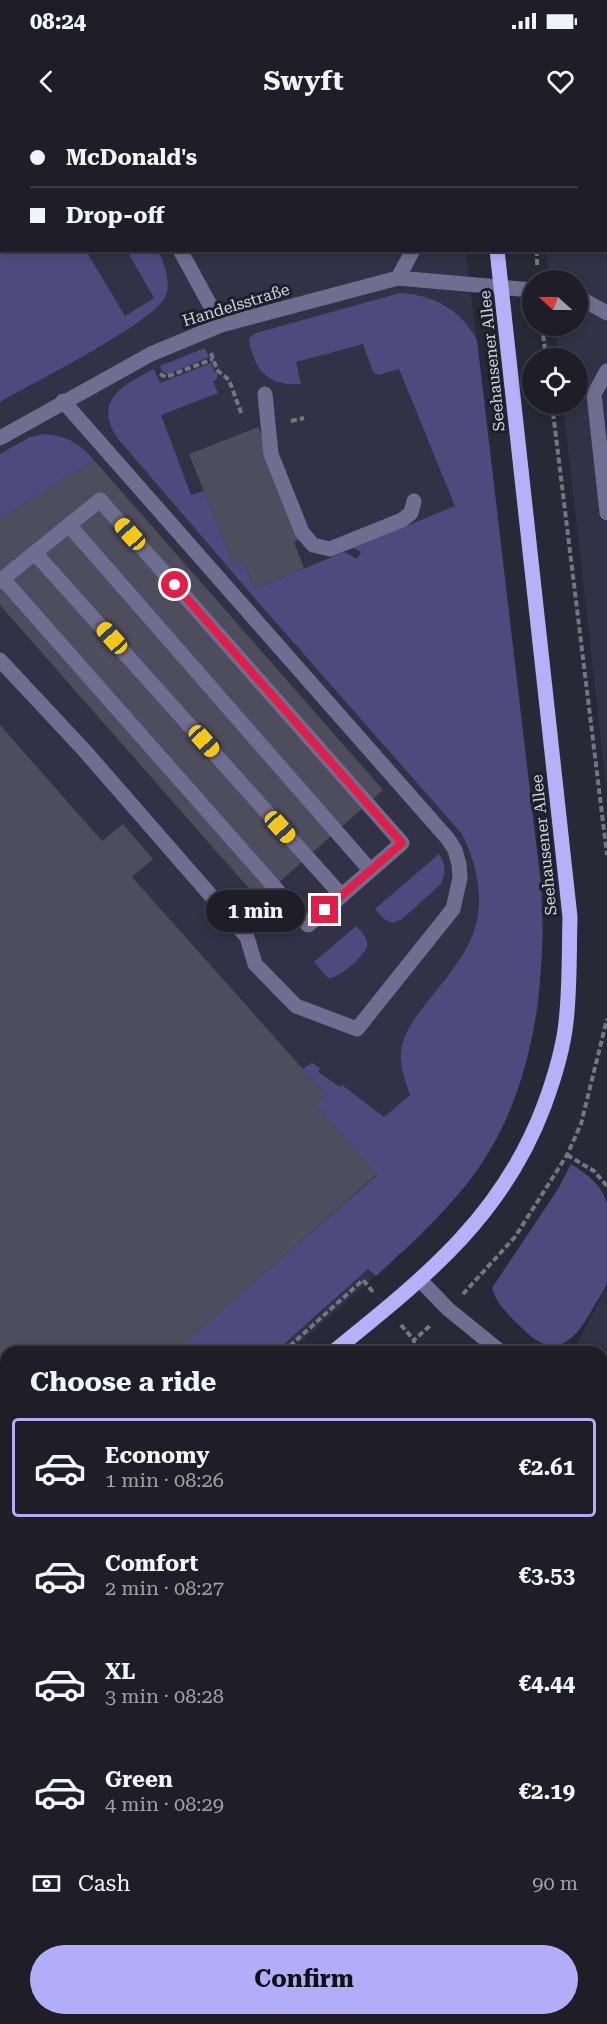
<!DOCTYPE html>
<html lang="en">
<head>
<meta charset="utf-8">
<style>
  :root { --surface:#1f1e28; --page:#2c2b34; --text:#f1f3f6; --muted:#a1a2a8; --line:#3c3c45; --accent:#b2adf9 }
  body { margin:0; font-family:"Roboto Serif",serif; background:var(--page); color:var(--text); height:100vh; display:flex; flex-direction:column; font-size:22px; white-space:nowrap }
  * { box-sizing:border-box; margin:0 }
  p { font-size:20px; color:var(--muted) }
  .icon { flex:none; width:33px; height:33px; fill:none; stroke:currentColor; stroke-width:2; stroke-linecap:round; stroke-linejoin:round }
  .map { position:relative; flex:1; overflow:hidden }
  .panel { position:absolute; left:0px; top:1226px; width:608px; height:680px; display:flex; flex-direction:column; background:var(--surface); border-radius:18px 18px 0 0; box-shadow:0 3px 9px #0003,0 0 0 2px var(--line) }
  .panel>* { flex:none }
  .banner { position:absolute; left:0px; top:0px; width:608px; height:132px; box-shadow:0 3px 9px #0003,0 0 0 2px var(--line); display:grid; align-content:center; height:132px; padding:0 30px; background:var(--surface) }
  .needle { width:39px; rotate:291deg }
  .controls { position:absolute; left:522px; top:150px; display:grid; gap:12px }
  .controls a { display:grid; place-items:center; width:66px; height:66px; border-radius:50%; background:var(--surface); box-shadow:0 3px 9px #0003,0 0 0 2px var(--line); font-size:30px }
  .end { position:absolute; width:27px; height:27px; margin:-14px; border:8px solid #e11d48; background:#fff; box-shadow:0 0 0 3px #fff }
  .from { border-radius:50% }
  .bubble { position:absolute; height:42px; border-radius:21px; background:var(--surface); box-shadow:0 3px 9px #0003,0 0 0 2px var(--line); font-size:20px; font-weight:700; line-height:42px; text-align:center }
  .car { position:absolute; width:18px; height:36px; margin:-18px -9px; border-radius:8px; box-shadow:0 0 4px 2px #0007; background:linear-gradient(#f5c518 24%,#345 0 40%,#f5c518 0 76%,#345 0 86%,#f5c518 0) }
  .banner b { display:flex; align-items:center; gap:21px; height:57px; font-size:22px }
  .banner b+b { border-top:2px solid var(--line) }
  .banner i { width:15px; height:15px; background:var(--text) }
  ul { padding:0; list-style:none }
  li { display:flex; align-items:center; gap:18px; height:99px; margin:0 12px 9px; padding:0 18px; border:3px solid transparent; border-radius:6px }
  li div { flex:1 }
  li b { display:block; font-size:22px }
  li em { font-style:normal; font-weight:700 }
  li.current { border-color:var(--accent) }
  li>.icon { width:54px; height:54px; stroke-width:1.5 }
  h2 { padding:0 30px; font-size:27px; line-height:72px }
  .pay { display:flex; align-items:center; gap:15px; height:66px; padding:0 30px; font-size:22px }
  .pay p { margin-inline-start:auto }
  .primary-button { display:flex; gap:12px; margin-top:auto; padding:12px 30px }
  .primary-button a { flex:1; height:69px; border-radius:36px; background:var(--accent); color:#111; font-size:24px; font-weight:700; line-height:69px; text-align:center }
  .status { display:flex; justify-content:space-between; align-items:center; height:42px; padding:0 30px; background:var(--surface); direction:ltr }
  .status svg { height:16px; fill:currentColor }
  header { display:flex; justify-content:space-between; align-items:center; height:78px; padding:0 30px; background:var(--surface); font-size:27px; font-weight:700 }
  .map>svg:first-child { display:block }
  .built { fill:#323145 }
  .green { fill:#4e4a7d }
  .building { fill:#4d4d5d }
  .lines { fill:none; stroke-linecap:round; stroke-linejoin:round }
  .path { stroke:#757581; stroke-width:4; stroke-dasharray:6 3; stroke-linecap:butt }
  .minor { stroke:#6f6e90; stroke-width:15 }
  .major { stroke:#b5b1f9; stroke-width:15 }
  .route { stroke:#e11d48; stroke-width:8 }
  .labels { text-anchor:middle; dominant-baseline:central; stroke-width:6; stroke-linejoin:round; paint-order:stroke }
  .street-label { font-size:16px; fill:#d3d3dc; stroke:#1f1f2c }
</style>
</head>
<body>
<div class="status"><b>08:24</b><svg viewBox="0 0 49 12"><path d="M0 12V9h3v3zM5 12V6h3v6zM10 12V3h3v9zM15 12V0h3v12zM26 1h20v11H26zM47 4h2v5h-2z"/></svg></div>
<header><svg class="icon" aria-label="back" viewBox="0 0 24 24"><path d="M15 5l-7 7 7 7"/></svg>Swyft<svg class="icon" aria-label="heart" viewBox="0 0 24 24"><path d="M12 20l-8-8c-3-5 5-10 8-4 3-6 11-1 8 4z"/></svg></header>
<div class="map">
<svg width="607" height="1904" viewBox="0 0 607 1904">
  <rect width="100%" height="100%" fill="#292836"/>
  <!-- built -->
  <path class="built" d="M0 0H450L451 1 2 2V130L466 131 541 765 544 806 538 890 529 930 518 966 505 1000 487 1034 467 1064 424 1113 291 1231 6 1232V1486L0 1491Z
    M532 0H607V675L563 284H578V238H558L555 206H578V160H550L546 131 606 130V2Z
    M607 1166V1361L602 1357V1232H573Z"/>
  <!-- green -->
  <path class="green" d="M0 0 86 1 2 2V130L86 131 125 196 154 178 127 131H158C164 142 171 162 166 175 159 200 29 265 0 282Z
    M400 173C434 175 461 190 477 220L541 765C547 868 533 981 466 1065 438 1099 408 1127 376 1156L368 1149 276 1231H175L377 1055 315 984 326 975 302 949 312 943 320 948 318 952 340 967 342 965 384 997 410 975C406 962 400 948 401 934 402 913 416 897 428 881 442 863 458 845 468 825 487 790 479 748 462 714L258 482 119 320C91 281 123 265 154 249L160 263 211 243 214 252 218 253 216 260 213 261 218 273 161 295 191 375 204 371 234 446 244 442 254 469 344 432 357 439 361 432 353 428 455 386 399 249 379 255 373 252 363 224 296 242 301 264C279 266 262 259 254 238 252 231 249 225 249 218L256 213Z
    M205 228 209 237 168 254 162 251 160 246Z
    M44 314C67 316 79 323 94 340L0 399V334L30 317Z
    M439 734C446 744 446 753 441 764L402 799 393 803 384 799 375 789Z
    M356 806C361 812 368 817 367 826 365 836 337 860 328 858L314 842Z
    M571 1044C585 1053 603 1065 607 1084 607 1092 607 1155 607 1162 605 1170 598 1179 594 1186 576 1220 555 1243 522 1208 509 1195 497 1185 492 1168L558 1069Z
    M602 1357 607 1361V1904H0V1591L6 1585V1899H602Z
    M6 1413V1486L0 1491V1418Z"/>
  <!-- building -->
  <path class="building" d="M258 307 303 418 294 422 304 448 254 469 244 442 234 446 189 334Z
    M94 340 383 670 259 780 0 485V399Z
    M0 605 102 721 123 704 153 739 132 757 326 975 315 984 377 1054 175 1232H6V1278L0 1272Z"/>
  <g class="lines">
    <!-- path -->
    <path class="path" d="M534 0V2
      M537 130V148
      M542 206 546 238
      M211 233 217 250 229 260 242 295
      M160 254 166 257 213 239
      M552 284 607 735
      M291 301 304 298
      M567 1035 594 1051 607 1066
      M463 1174 515 1117 567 1035 581 1004 607 899
      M401 1205 414 1220
      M283 1232 363 1160 373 1172
      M413 1232 414 1220 432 1204
      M602 1348 607 1352
      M0 1579 6 1574
      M602 1738 607 1737
      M0 1777 6 1776
      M546 1899V1904"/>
    <!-- minor -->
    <path class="minor" d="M109 0 110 2
      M319 0V2
      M457 2V0
      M180 130 221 205
      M398 158 413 130
      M578 177 607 193
      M607 251 594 274 607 393
      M265 274 271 334 302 412 313 425 330 429 402 400 411 393 414 381
      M0 318 151 234 221 205 398 158 532 170
      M69 405 370 750
      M35 433 342 776
      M0 461 100 380 402 723 308 805 3 459
      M0 540 84 630 247 817 255 844 296 886 357 909 453 789 460 758 459 744 455 730 448 719 63 281
      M420 1160 448 1189 501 1232
      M602 1250 607 1240
      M602 1289 607 1292
      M0 1317 6 1324"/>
    <!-- major -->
    <path class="major" d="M481 0V2
      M333 1232C423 1159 502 1098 544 986 554 959 563 931 566 902 570 868 569 832 570 797L497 130
      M0 1521 6 1515"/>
  </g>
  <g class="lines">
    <!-- route -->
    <path class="route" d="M175 465 402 723 325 790"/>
  </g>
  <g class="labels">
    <!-- street labels -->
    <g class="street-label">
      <text transform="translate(236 185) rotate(-17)">Handelsstraße</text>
      <text transform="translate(492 241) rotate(-96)">Seehausener Allee</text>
      <text transform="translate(544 725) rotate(-96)">Seehausener Allee</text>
    </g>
  </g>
</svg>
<div class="controls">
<a><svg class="needle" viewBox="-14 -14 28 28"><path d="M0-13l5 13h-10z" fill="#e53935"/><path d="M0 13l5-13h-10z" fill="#a1a2a8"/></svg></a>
<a><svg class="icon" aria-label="locate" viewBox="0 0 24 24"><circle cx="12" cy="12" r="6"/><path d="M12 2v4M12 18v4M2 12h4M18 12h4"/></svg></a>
</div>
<i class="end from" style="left:175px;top:465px"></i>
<i class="end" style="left:325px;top:790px"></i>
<div class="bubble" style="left:206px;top:770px;width:99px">1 min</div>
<i class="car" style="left:130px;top:414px;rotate:318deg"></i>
<i class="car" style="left:112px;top:518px;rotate:318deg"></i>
<i class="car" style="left:204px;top:621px;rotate:138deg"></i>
<i class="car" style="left:280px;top:707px;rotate:138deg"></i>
<div class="banner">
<b><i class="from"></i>McDonald's</b>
<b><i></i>Drop-off</b>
</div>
<section class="panel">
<h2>Choose a ride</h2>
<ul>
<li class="current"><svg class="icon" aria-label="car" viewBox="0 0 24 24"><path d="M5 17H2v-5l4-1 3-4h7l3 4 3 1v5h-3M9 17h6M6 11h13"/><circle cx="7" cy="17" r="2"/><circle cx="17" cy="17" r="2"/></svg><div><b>Economy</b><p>1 min · 08:26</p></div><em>€2.61</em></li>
<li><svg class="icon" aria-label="car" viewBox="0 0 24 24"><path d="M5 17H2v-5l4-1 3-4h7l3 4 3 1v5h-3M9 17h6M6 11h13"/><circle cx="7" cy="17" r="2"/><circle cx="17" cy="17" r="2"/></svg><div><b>Comfort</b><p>2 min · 08:27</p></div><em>€3.53</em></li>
<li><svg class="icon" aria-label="car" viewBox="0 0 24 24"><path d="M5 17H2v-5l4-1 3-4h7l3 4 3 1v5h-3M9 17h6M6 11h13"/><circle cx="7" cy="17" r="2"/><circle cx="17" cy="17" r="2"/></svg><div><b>XL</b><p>3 min · 08:28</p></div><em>€4.44</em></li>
<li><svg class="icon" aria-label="car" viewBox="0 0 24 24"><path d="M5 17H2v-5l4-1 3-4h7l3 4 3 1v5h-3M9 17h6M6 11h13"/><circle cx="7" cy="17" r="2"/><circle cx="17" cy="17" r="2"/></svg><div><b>Green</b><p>4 min · 08:29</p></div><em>€2.19</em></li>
</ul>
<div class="pay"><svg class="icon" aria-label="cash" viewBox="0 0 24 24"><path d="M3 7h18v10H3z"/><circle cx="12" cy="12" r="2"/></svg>Cash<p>90 m</p></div>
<div class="primary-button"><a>Confirm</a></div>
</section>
</div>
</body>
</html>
